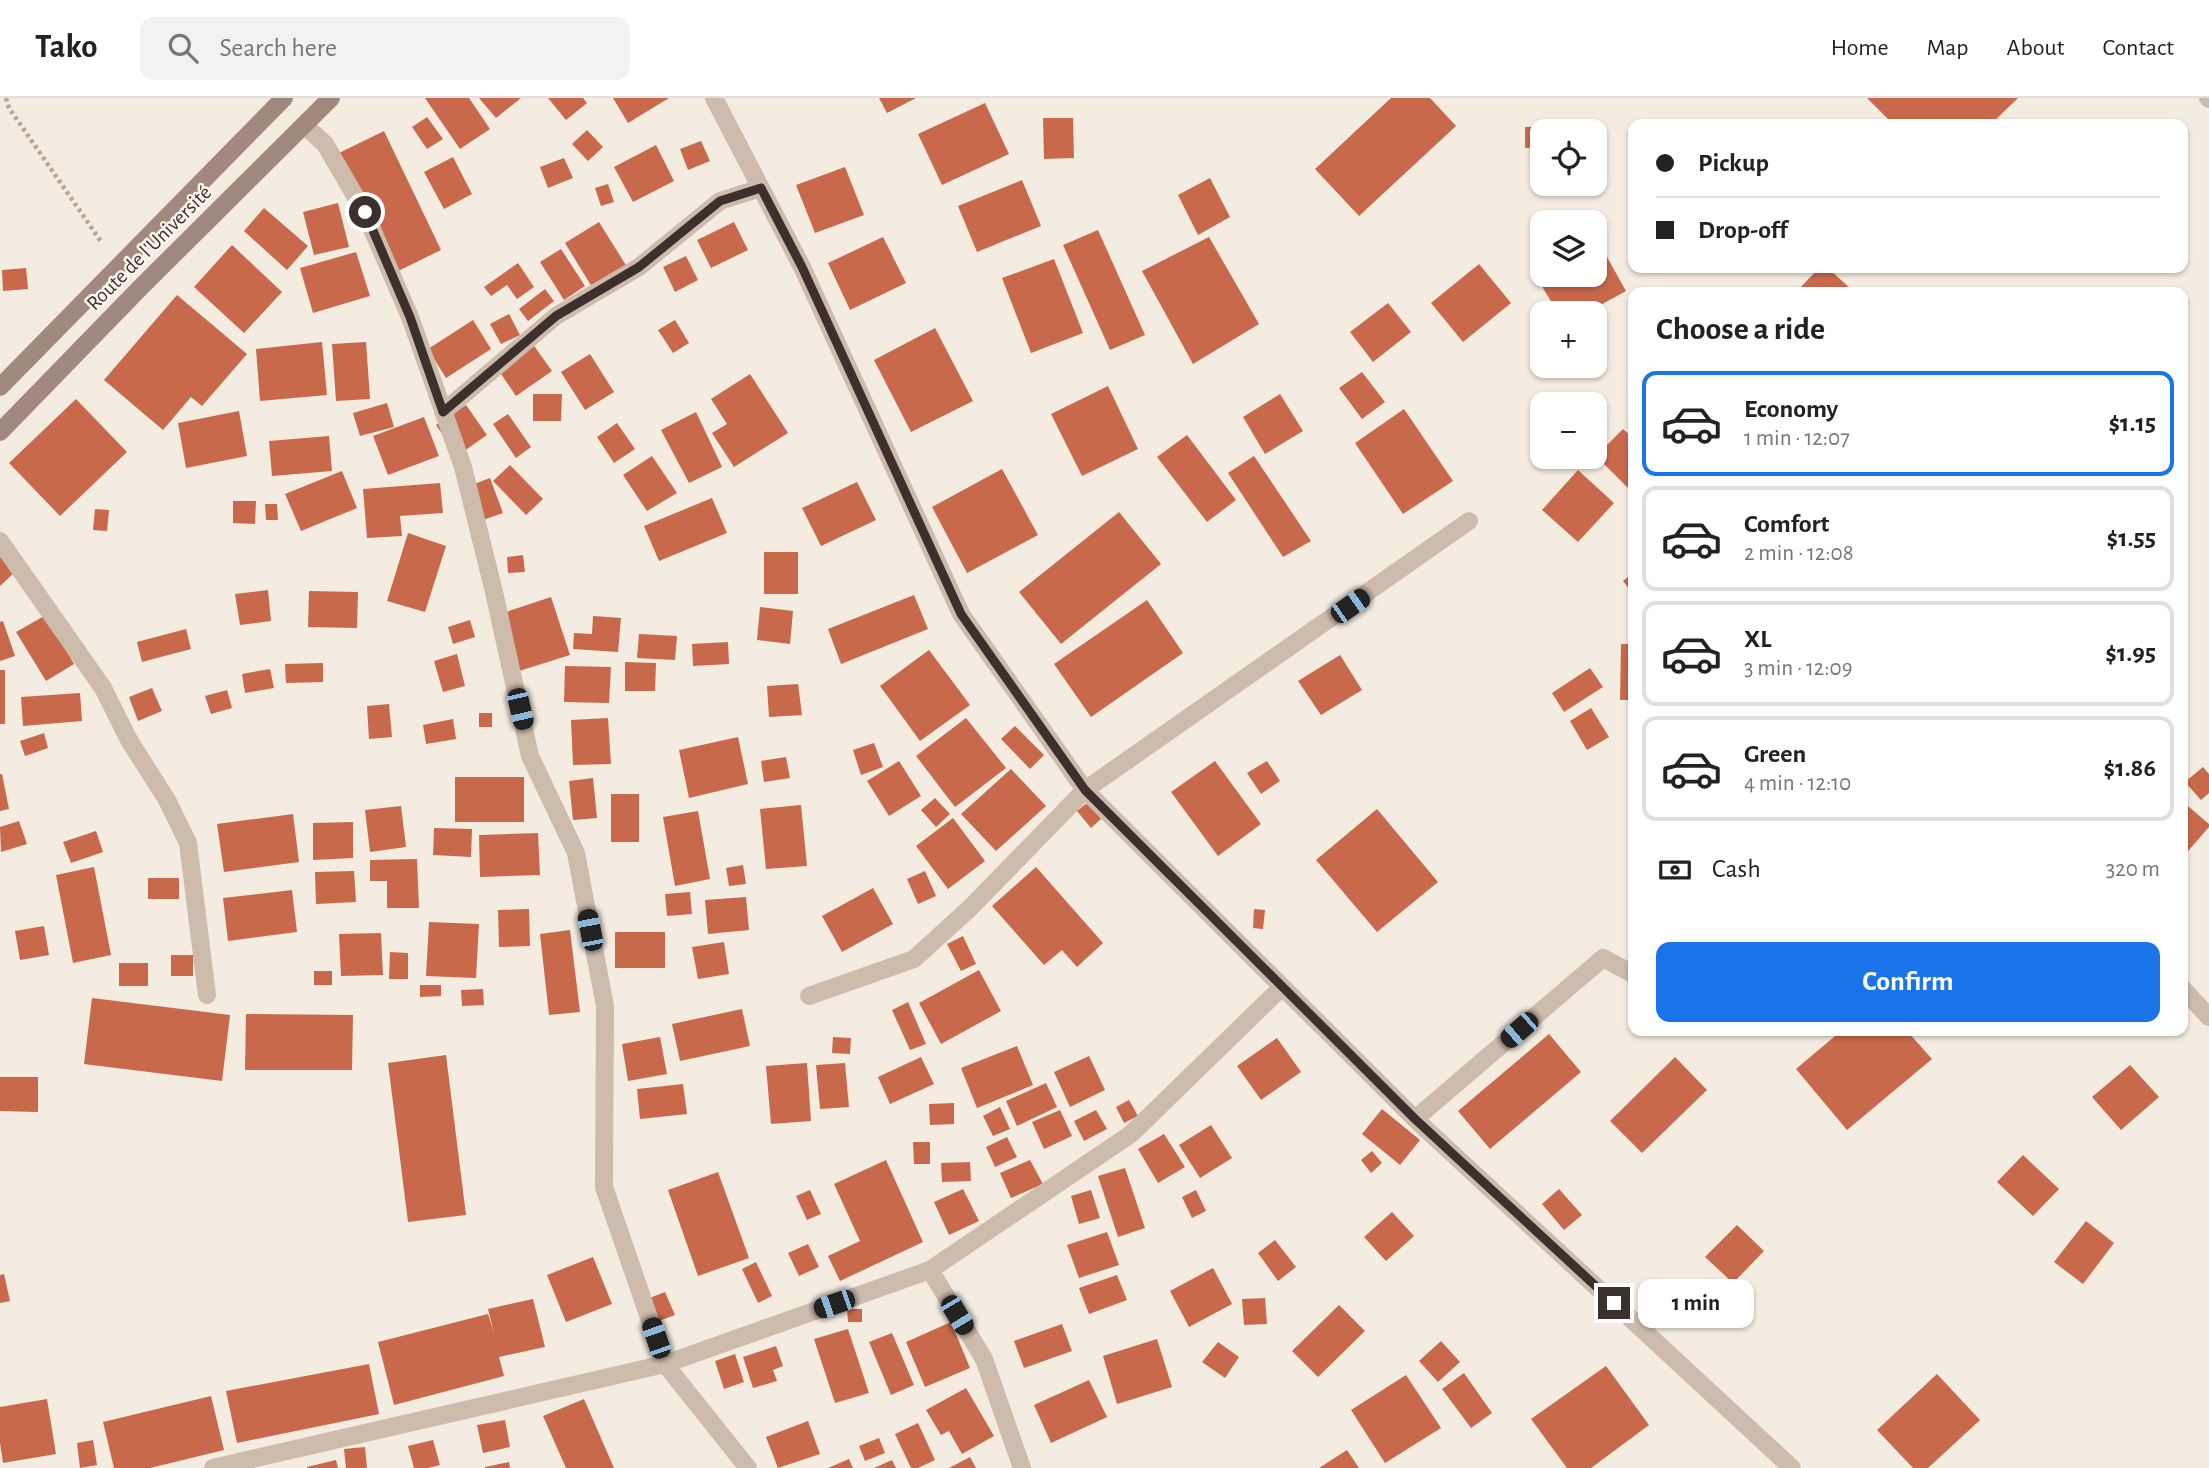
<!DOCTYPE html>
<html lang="en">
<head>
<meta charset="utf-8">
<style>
  :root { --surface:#fff; --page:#f2f2f2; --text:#222; --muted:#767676; --line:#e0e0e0; --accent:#1a73e8 }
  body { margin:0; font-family:"Alegreya Sans",sans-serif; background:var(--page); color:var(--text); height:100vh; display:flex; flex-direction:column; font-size:26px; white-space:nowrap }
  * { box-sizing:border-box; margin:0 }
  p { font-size:23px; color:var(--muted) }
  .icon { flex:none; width:38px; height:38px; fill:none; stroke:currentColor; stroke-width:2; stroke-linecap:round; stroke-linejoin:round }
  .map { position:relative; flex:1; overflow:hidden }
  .sheet { position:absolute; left:1628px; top:189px; width:560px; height:749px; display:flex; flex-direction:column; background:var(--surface); border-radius:14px; box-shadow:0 2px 5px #0004 }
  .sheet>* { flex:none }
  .top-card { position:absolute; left:1628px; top:21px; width:560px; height:154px; border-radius:14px; box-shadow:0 2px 5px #0004; display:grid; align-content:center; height:154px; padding:0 28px; background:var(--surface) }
  .buttons { position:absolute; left:1530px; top:21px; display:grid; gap:14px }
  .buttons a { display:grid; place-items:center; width:77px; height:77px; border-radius:14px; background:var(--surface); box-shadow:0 2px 5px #0004; font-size:35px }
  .end { position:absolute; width:32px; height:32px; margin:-16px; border:9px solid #3b302b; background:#fff; box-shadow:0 0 0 4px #fff }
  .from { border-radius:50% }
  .bubble { position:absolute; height:49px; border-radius:14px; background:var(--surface); box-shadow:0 2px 5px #0004; font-size:23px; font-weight:600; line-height:49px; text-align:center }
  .car { position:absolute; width:21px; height:42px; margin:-21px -10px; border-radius:9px; box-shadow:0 0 5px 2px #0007; background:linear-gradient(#222 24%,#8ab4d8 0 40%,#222 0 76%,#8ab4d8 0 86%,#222 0) }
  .top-card b { display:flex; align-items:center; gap:24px; height:66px; font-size:26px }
  .top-card b+b { border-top:2px solid var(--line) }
  .top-card i { width:18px; height:18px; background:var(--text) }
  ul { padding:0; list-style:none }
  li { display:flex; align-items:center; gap:21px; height:105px; margin:0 14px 10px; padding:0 14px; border:4px solid var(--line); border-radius:14px }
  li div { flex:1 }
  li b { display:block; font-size:26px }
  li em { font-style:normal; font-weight:600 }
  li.active { border-color:var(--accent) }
  li>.icon { width:63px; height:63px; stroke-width:1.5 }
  h2 { padding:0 28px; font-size:32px; line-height:84px }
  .pay { display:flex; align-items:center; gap:18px; height:77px; padding:0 28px; font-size:26px }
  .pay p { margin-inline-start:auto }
  .button { display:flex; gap:14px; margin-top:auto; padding:14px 28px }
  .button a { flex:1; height:80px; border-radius:14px; background:var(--accent); color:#fff; font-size:28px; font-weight:600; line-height:80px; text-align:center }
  header { display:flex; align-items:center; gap:42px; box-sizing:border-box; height:98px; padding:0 35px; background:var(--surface); border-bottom:2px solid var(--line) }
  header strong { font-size:33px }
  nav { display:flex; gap:38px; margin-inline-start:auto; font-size:24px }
  .search { width:490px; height:63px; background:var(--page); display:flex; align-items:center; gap:18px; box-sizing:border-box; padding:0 24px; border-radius:14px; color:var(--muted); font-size:26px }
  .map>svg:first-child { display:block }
  .building { fill:#c8694b }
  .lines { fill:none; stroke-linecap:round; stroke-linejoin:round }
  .path { stroke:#b9a596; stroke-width:4.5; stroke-dasharray:3.5 3.5; stroke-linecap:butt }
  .lane { stroke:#cdbbac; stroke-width:18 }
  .street { stroke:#cdbbac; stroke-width:18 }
  .secondary { stroke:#a18a7d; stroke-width:18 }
  .route { stroke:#3b302b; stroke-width:9 }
  .labels { text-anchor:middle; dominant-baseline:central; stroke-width:5; stroke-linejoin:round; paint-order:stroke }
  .street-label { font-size:21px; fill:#3b302b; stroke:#fbf5ee }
</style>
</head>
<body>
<header>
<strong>Tako</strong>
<div class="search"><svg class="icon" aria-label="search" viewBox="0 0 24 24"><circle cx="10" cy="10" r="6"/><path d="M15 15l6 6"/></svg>Search here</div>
<nav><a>Home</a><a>Map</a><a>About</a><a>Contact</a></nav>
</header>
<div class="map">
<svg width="2209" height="1370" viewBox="0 0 2209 1370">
  <rect width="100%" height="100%" fill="#f4ebe1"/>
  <!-- building -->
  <path class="building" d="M425 0H469L490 31 460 51Z
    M479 0H521L496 20Z
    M548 0H583L587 5 566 22Z
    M613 0H669L628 25Z
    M879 0H916L887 15Z
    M1391 0H1430L1456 28 1359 118 1315 71Z
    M1867 0H2018L1991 26H1893Z
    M985 5 1009 56 942 87 918 36Z
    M427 19 443 41 427 51 412 29Z
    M1043 20H1073L1074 60 1044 61Z
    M1567 28V33H1542V49L1525 50V29Z
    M587 32 603 49 588 63 572 46Z
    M384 33 441 152 396 174 339 55Z
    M701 43 710 63 688 72 680 51Z
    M656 47 674 83 633 104 614 69Z
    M453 59 472 96 444 111 424 74Z
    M564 60 573 80 548 90 540 69Z
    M845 69 864 117 815 135 796 87Z
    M1210 80 1230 119 1198 137 1178 97Z
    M1022 82 1041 128 977 154 958 108Z
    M608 86 614 104 601 108 595 90Z
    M338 105 349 149 314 157 303 114Z
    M264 110 308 148 287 172 244 133Z
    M599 124 627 169 592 189 565 145Z
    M734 124 748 152 711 170 697 142Z
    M1098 132 1145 237 1110 252 1063 147Z
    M883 139 906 185 850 212 828 165Z
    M1209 139 1259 226 1193 266 1142 173Z
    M232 147 282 194 244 235 194 189Z
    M1602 150 1626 193 1586 215H1558L1540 185 1555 177H1594V155Z
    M561 151 585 188 564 202 540 164Z
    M356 154 370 198 313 215 300 170Z
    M686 158 698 182 675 194 663 169Z
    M1054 161 1083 235 1031 255 1002 180Z
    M518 165 534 189 517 201 507 187 491 198 484 189Z
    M1479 166 1511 205 1463 244 1431 205Z
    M26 170 28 191 3 193 2 172Z
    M1819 170H1828L1852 192 1850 194H1796Z
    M545 191 554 203 528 223 519 211Z
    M177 197 247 256 202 308 191 299 163 332 104 282Z
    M1388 205 1411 234 1373 264 1350 234Z
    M509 216 520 237 501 246 490 226Z
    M473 222 491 251 446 280 428 251Z
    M675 222 689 245 673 255 658 232Z
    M935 230 973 303 911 334 874 262Z
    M322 244 327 297 260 303 256 251Z
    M366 244 370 301 336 303 332 246Z
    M532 245 552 273 516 298 497 270Z
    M590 256 614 294 585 312 561 274Z
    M1362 274 1385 304 1362 321 1339 290Z
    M750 276 788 335 734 369 712 335 727 326 711 301Z
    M1108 288 1138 351 1082 378 1051 316Z
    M533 296H562L561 323H533Z
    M1280 296 1303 333 1265 356 1243 319Z
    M76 301 127 354 60 418 9 365Z
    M387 305 394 329 360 338 353 315Z
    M466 307 487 337 457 358 436 327Z
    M1404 311 1453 383 1403 416 1355 345Z
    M239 313 247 358 186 370 178 325Z
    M696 314 722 369 689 385 661 332Z
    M508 316 531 349 516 360 493 326Z
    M424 319 439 358 388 377 373 338Z
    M617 325 635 351 614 365 597 339Z
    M1623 331 1633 340V395L1596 358Z
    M1187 337 1236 402 1207 424 1157 359Z
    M329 338 332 373 272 378 269 343Z
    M652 358 677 395 647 413 623 377Z
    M1254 358 1311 443 1283 459 1228 375Z
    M510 367 543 401 526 417 493 383Z
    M1002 371 1038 437 967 475 932 409Z
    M1578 372 1614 405 1578 444 1542 412Z
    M342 373 357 410 301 433 285 396Z
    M490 380 503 415 483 422 469 388Z
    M857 384 876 422 821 448 802 410Z
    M440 385 443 415 400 418 402 438 367 440 363 391Z
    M712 400 727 435 659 463 644 428Z
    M233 403H256L255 426 233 425Z
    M265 406H277L278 422H266Z
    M95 411 109 412 107 433 93 432Z
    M1119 414 1161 466 1061 546 1019 494Z
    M408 435 446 448 425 514 387 503Z
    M764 454H798V496H764Z
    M0 457 16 473 0 488Z
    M523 457 525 474 508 475 507 459Z
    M1633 475V496L1623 483Z
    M268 492 271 523 240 527 235 496Z
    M309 493 358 494 357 530 308 529Z
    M914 497 928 531 841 566 828 531Z
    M551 499 570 557 519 573 500 516Z
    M1147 502 1183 555 1091 619 1054 566Z
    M760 509 793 513 790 546 757 542Z
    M46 517 74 566 46 583 16 534Z
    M593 518 621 520 618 554 573 551 574 535 592 536Z
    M470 522 475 539 453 546 448 529Z
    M3 523 15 558 0 563V524Z
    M186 531 191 551 142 564 137 544Z
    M639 536 677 538 675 562 637 560Z
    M728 544 729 566 693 568 692 546Z
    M1621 546H1633V602H1620Z
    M929 552 970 607 920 643 880 588Z
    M457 556 465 588 443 594 434 563Z
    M1340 557 1362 592 1321 617 1298 583Z
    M625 564 656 565 655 593H625Z
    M323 565V584L286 585 285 566Z
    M565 568 611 569 609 605 564 604Z
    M1590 570 1603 589 1564 614 1552 595Z
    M270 571 274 590 245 595 242 576Z
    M0 572H5V626H0Z
    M798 586 802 617 769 619 767 588Z
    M152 590 162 613 138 623 129 599Z
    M227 592 232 610 211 616 205 598Z
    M80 595 82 623 23 628 21 599Z
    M389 606 392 639 369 641 367 608Z
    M1591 610 1609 639 1587 652 1570 623Z
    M479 615H492V629H479Z
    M608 620 611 666 573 667 571 622Z
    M966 620 1006 670 955 709 916 658Z
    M453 621 456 641 426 646 423 627Z
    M1015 628 1044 657 1030 671 1001 641Z
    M44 635 48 650 25 658 20 643Z
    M738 639 748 686 689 700 679 652Z
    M874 645 883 669 861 677 853 652Z
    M786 659 790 680 764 684 761 663Z
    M899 663 921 698 889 718 867 683Z
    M1215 663 1261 726 1218 758 1171 694Z
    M1267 663 1280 683 1261 696 1247 675Z
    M2203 669 2209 676V695L2201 702 2185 684Z
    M1011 671 1046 708 996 753 961 716Z
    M0 676H2L9 711 0 713Z
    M455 679H524V724H455Z
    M593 680 597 720 573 722 569 683Z
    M611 696H639V744H611Z
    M935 700 950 716 936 729 921 712Z
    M2182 703 2209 726V729L2182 760Z
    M1087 705 1101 721 1091 730 1077 713Z
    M801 707 807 768 766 771 760 711Z
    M401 708 406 749 370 754 365 712Z
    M1377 711 1438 784 1377 834 1316 762Z
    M698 713 710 781 675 788 663 719Z
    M293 716 299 764 224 774 217 726Z
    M953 720 985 763 948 791 916 748Z
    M19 723 27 746 1 754 0 729Z
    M353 724V760L313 762V725Z
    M434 730 472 731 471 759 433 757Z
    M96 733 103 754 71 765 63 744Z
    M538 735 540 777 480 779 479 737Z
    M417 761 419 810H387V783H370V762Z
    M743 767 746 786 729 788 726 770Z
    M94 769 111 857 73 865 56 777Z
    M1036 769 1103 845 1077 869 1062 852 1044 867 992 808Z
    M354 773 356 804 316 806 315 774Z
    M925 773 936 798 918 806 907 781Z
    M148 780H179V801H148Z
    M873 790 893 826 842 854 822 818Z
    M292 792 297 834 228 843 223 800Z
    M690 794 692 816 667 818 665 796Z
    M746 799 749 832 708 836 705 802Z
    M529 811 530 848 499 849 498 812Z
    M1254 811 1265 812 1263 831 1253 830Z
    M429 824 479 826 476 880 426 878Z
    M44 828 49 857 20 862 15 833Z
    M570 832 580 914 549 917 540 836Z
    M615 834H665V870H615Z
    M381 835 383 877 341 878 339 836Z
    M963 838 976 866 961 873 947 846Z
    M724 844 729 876 698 881 692 849Z
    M390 854 408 855V881H389Z
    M171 857H193V878H171Z
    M119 865H148V888H119Z
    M979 872 1001 913 941 946 919 905Z
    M314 873H332V887H314Z
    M420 887H441V898L420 899Z
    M483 891 484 907 462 908 461 892Z
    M92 900 230 917 222 983 84 966Z
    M908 904 926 946 910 952 892 912Z
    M742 911 750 948 680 963 672 926Z
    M246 916 353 917 352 972H245Z
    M1841 933H1907L1932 961 1847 1032 1796 971Z
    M1549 936 1581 974 1490 1051 1458 1013Z
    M660 939 667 976 628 983 622 946Z
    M833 939 851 940 850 956 832 955Z
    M1277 940 1301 974 1261 1002 1237 968Z
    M1017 948 1033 987 977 1010 961 970Z
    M446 957 466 1117 408 1124 388 965Z
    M1089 958 1105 992 1070 1009 1054 974Z
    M921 959 934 986 890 1006 878 979Z
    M1675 959 1707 992 1642 1055 1610 1023Z
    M807 965 811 1023 771 1026 766 968Z
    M845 965 849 1009 820 1011 816 967Z
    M2130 967 2159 999 2121 1032 2092 999Z
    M0 979H38V1014L0 1013Z
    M1046 985 1057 1009 1017 1028 1006 1003Z
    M683 986 687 1016 640 1021 637 991Z
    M1129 1002 1138 1018 1124 1025 1116 1009Z
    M954 1005V1026L930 1027 929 1006Z
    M1000 1009 1010 1031 993 1038 983 1018Z
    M1382 1011 1420 1042 1400 1067 1362 1036Z
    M1060 1012 1072 1038 1044 1051 1032 1024Z
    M1096 1012 1107 1031 1084 1043 1074 1023Z
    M1211 1027 1232 1060 1200 1080 1179 1047Z
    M1164 1036 1185 1069 1158 1085 1138 1051Z
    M1007 1039 1017 1059 995 1069 986 1049Z
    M913 1044H930V1066H914Z
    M1372 1053 1382 1065 1371 1075 1361 1062Z
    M2023 1057 2059 1091 2033 1118 1997 1084Z
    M886 1062 923 1144 840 1183 828 1158 860 1143 834 1086Z
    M1030 1062 1043 1086 1011 1100 1000 1075Z
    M970 1064 971 1083 942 1084 941 1065Z
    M1125 1070 1145 1130 1118 1139 1098 1078Z
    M718 1074 749 1160 698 1178 668 1092Z
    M963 1091 979 1123 949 1137 934 1104Z
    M1559 1091 1582 1117 1564 1132 1542 1106Z
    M810 1092 821 1116 807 1122 796 1098Z
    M1091 1092 1100 1120 1079 1126 1071 1098Z
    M1196 1092 1206 1113 1192 1120 1182 1099Z
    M1392 1114 1414 1138 1386 1163 1364 1139Z
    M2086 1123 2114 1145 2083 1186 2054 1164Z
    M1737 1127 1764 1153 1733 1185 1705 1159Z
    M1107 1134 1119 1167 1079 1180 1067 1147Z
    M1275 1142 1296 1169 1278 1183 1258 1155Z
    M808 1146 819 1169 799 1178 788 1155Z
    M593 1159 612 1206 566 1224 547 1177Z
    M756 1164 772 1198 758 1205 742 1171Z
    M1213 1170 1232 1206 1189 1229 1170 1193Z
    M4 1176 10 1203 0 1205V1177Z
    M1117 1177 1127 1202 1089 1216 1079 1190Z
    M665 1194 675 1217 656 1224 647 1201Z
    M1265 1200 1267 1226 1244 1227 1242 1201Z
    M533 1201 545 1249 499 1259 504 1278 394 1307 378 1244 488 1216 494 1235 488 1211Z
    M1339 1207 1365 1233 1318 1279 1292 1253Z
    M847 1211H862V1224H848Z
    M951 1224 970 1270 925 1289 906 1244Z
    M1062 1226 1072 1253 1024 1270 1014 1243Z
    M848 1231 869 1295 835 1305 814 1241Z
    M892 1235 914 1287 891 1297 869 1244Z
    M1157 1241 1172 1289 1117 1306 1103 1258Z
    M1441 1243 1460 1264 1438 1284 1419 1263Z
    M1218 1244 1239 1259 1225 1280 1202 1264Z
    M776 1248 783 1268 773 1272 777 1283 753 1290 743 1259Z
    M735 1256 744 1284 724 1291 715 1263Z
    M369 1266 379 1316 237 1345 226 1293Z
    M1606 1268 1649 1327 1591 1370H1567L1531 1321Z
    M1464 1275 1492 1315 1471 1330 1442 1291Z
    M1937 1276 1980 1322 1928 1370H1913L1877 1332Z
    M1406 1277 1441 1330 1385 1365 1351 1312Z
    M1089 1282 1107 1319 1051 1345 1034 1307Z
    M966 1290 994 1338 962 1356 949 1333 941 1337 926 1312Z
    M211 1298 224 1352 150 1370H114L103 1324Z
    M47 1301 56 1356 3 1365 0 1345V1309Z
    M584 1301 614 1370H566L543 1318Z
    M505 1322 510 1349 483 1355 477 1327Z
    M808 1323 820 1356 778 1370 766 1339Z
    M918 1325 935 1362 918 1370H911L895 1336Z
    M879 1340 885 1355 865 1363 859 1348Z
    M93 1342 97 1367 80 1370 77 1345Z
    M433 1342 440 1367 428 1370H414L408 1348Z
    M365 1349 367 1370H346L344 1351Z
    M1347 1352 1359 1370H1319Z
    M970 1359 976 1370H949Z
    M849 1361 853 1370H828Z
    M336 1362 338 1370H307V1369Z
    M892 1362 896 1370H874Z
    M509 1364 510 1370H485V1369Z"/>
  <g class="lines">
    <!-- path -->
    <path class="path" d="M6 0 9 10 102 145"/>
    <!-- lane -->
    <path class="lane" d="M0 443 103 590 129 642 167 702 188 745 207 897"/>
    <!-- street -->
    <path class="street" d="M714 0 802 169 961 516 1085 692 1415 1021 1792 1370
      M2208 0 2209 1
      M304 27 325 46 365 115 410 219 463 369 494 494 530 658 576 755 605 908 604 1089 665 1266 748 1370
      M443 314 556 218 639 169 720 103 761 90
      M2182 890 2209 919
      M809 898 914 861 970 810 1085 692 1469 423
      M1415 1021 1603 860 1633 876
      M930 1172 984 1261 1022 1370
      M213 1370 665 1266 930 1172 1131 1036 1282 889"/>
    <!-- secondary -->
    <path class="secondary" d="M0 289 284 0
      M0 334 139 191 331 0"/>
  </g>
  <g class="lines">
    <!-- route -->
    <path class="route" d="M365 114 410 219 443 314 556 218 639 169 720 103 761 90 802 169 961 516 1085 692 1415 1021 1614 1205"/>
  </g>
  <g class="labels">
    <!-- street labels -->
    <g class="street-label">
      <text transform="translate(149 150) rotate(-45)">Route de l'Université</text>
    </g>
  </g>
</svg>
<div class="buttons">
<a><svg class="icon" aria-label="locate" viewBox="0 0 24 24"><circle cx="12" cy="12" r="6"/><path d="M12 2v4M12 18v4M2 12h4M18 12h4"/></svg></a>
<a><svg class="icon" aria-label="layers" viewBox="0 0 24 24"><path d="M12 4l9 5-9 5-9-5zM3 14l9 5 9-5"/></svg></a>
<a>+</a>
<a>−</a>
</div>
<i class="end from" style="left:365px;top:114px"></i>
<i class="end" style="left:1614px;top:1205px"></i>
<div class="bubble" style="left:1638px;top:1181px;width:116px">1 min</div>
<i class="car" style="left:1350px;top:508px;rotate:55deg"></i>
<i class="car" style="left:520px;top:611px;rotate:167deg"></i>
<i class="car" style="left:590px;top:832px;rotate:349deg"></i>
<i class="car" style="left:1519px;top:932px;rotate:229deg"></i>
<i class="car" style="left:834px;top:1206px;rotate:251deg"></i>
<i class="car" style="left:957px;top:1217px;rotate:149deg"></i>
<i class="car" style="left:656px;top:1240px;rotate:341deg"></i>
<div class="top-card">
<b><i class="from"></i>Pickup</b>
<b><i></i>Drop-off</b>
</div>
<section class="sheet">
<h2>Choose a ride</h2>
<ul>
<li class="active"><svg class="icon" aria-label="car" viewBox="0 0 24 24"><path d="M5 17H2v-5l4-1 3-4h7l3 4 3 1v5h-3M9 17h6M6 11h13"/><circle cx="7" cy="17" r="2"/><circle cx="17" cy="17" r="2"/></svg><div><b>Economy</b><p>1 min · 12:07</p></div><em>$1.15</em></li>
<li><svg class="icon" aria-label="car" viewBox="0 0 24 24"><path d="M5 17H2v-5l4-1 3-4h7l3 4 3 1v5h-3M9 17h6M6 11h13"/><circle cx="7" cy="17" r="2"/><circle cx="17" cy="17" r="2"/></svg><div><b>Comfort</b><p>2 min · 12:08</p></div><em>$1.55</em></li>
<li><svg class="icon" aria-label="car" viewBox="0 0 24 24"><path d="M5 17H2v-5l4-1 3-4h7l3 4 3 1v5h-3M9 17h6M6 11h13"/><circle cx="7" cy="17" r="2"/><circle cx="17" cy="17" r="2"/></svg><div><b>XL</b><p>3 min · 12:09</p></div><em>$1.95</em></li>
<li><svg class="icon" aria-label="car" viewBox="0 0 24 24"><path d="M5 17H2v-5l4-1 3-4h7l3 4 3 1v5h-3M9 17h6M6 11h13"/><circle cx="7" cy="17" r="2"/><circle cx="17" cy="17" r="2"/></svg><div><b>Green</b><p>4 min · 12:10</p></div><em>$1.86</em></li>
</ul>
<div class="pay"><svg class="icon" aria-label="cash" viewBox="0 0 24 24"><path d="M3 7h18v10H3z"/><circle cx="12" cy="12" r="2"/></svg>Cash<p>320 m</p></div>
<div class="button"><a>Confirm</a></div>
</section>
</div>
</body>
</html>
